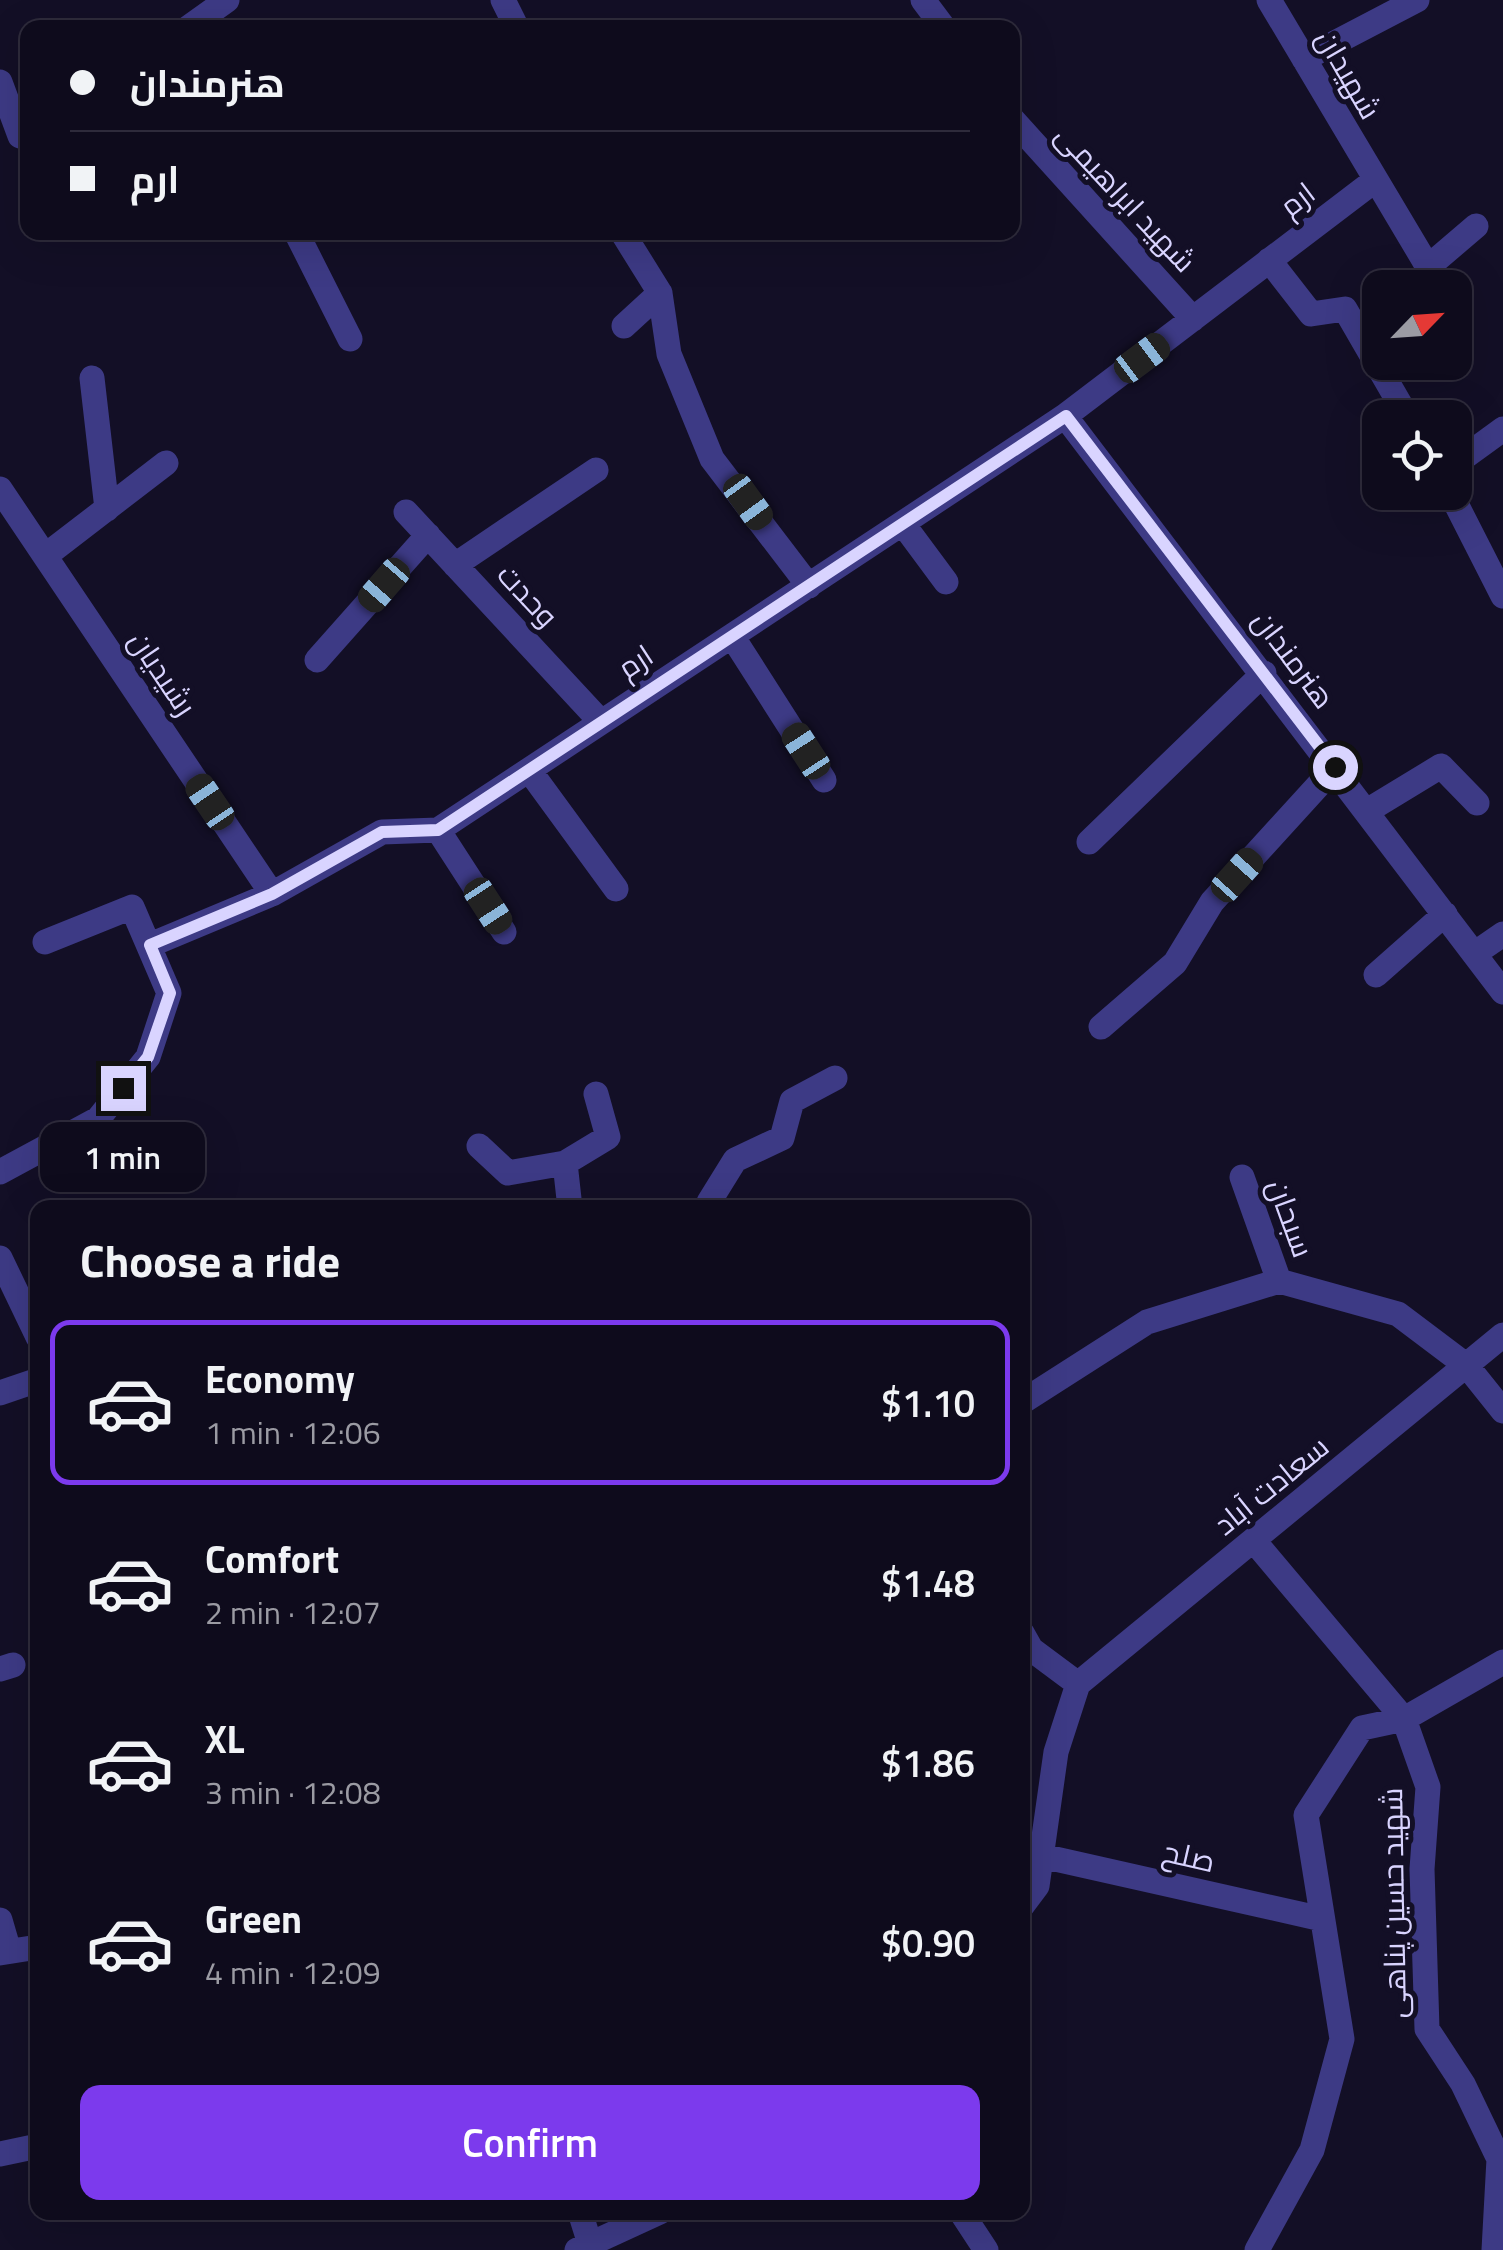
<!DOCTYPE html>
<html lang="en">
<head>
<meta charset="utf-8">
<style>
  :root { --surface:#0e0b1c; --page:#1c1929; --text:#f1f3f6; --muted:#9b9ba3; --line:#2e2b3b; --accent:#7c3aed }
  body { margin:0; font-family:"Titillium Web",Cairo,sans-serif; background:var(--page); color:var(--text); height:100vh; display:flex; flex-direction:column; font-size:38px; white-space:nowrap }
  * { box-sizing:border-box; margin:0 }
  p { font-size:32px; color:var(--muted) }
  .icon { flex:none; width:55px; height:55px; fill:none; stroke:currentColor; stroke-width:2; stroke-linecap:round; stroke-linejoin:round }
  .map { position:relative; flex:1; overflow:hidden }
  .panel { position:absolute; left:30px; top:1200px; width:1000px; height:1020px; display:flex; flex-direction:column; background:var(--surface); border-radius:20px; box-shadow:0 10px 40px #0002,0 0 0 2px var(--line) }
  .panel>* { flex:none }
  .top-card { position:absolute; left:20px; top:20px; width:1000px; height:220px; border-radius:20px; box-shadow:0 10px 40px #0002,0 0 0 2px var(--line); display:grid; align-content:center; height:220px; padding:0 50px; background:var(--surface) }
  .needle { width:65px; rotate:65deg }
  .fabs { position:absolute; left:1362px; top:270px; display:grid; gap:20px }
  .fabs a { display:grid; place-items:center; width:110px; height:110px; border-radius:20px; background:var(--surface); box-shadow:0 10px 40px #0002,0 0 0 2px var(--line); font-size:50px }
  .end { position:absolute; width:45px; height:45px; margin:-22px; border:12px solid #d9d4ff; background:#111; box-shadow:0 0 0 5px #111 }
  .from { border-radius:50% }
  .bubble { position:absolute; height:70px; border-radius:20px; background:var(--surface); box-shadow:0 10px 40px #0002,0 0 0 2px var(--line); font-size:32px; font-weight:600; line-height:70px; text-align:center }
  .car { position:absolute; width:30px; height:60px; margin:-30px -15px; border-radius:12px; box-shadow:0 0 8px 2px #0007; background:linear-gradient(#222 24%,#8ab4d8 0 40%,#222 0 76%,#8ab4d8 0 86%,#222 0) }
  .top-card b { display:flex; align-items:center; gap:35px; height:95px; font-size:38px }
  .top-card b+b { border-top:2px solid var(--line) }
  .top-card i { width:25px; height:25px; background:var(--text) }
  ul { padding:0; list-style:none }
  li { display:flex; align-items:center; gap:30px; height:165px; margin:0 20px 15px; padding:0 30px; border:5px solid transparent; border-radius:20px }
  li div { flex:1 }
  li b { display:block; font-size:38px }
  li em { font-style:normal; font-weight:600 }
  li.on { border-color:var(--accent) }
  li>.icon { width:90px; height:90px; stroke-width:1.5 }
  h2 { padding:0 50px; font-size:45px; line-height:120px }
  .cta { display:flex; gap:20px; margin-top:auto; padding:20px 50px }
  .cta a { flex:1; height:115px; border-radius:20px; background:var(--accent); color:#fff; font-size:40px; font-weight:600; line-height:115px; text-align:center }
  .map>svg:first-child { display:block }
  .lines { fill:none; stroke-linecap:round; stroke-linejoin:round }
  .minor { stroke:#3d3a85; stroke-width:25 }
  .route { stroke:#d9d4ff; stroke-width:12 }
  .labels { text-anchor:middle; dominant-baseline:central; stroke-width:10; stroke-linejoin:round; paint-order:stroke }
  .street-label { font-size:30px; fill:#d9d4ff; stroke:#130f26 }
</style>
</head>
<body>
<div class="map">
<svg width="1503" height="2250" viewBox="0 0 1503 2250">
  <rect width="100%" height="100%" fill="#130f26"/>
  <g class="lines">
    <!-- minor -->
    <path class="minor" d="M503 0 517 28
      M923 0 944 28
      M1269 0 1428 267 1476 226
      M188 28 227 0
      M1304 59 1417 0
      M0 82 20 136
      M1012 119 1193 319
      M296 232 350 339
      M622 232 660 293 669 354 712 459 809 586
      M1269 260 1311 314 1345 309 1408 418
      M624 326 660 293
      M92 378 107 509
      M1065 416 1503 992
      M1455 464 1503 429
      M0 489 272 894
      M1450 492 1503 596
      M406 512 601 722
      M903 524 946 582
      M45 556 166 463
      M455 565 596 470
      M732 636 824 780
      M317 660 428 535
      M529 770 616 889
      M1367 811 1441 766 1477 803
      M438 830 504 932
      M1089 842 1264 673
      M150 945 272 894 382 832 438 830 1065 416 1374 181
      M1474 954 1503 934
      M1376 975 1445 914
      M1101 1027 1175 963 1212 902 1335 767
      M479 1146 508 1173 565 1163 608 1137 596 1094
      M565 1163 570 1208
      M0 1172 98 1119 148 1057 169 993 132 907 45 942
      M1242 1177 1279 1281
      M711 1208 709 1202 735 1160 782 1138 792 1101 835 1078
      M0 1258 38 1337
      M0 1393 38 1380
      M1022 1402 1147 1322 1279 1281 1398 1314 1467 1366 1503 1411
      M1254 1541 1404 1719 1428 1787 1422 1869 1427 2029 1463 2084 1499 2159 1494 2250
      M1022 1633 1031 1649 1078 1684
      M0 1669 13 1665
      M1078 1684 1503 1335
      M1042 1856 1322 1919
      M1022 1906 1037 1886 1056 1752 1078 1684
      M0 1920 9 1951
      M0 1953 38 1947
      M0 2154 38 2146
      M580 2212 590 2244
      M961 2212 986 2250
      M577 2250 660 2212
      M1257 2250 1312 2150 1342 2039 1306 1815 1362 1728 1404 1719 1503 1662"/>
  </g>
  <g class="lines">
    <!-- route -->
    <path class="route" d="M123 1088 148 1057 170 993 150 945 272 894 382 832 438 830 1066 416 1335 767"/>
  </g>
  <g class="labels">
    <!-- street labels -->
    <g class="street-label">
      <text transform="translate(1349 74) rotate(60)">شهیدان</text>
      <text transform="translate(1126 198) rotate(47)">شهید ابراهیمی</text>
      <text transform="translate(1297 199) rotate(-37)">ارم</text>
      <text transform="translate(528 595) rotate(47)">وحدت</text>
      <text transform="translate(1294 659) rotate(53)">هنرمندان</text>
      <text transform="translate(635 661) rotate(-33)">ارم</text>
      <text transform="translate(163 673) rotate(56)">رشیدیان</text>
      <text transform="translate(1291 1218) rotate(70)">سبحان</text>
      <text transform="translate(1271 1485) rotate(-39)">سعادت آباد</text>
      <text transform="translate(1189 1856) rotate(13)">صلح</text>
      <text transform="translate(1393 1903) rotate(-91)">شهید حسین پناهی</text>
    </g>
  </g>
</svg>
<div class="fabs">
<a><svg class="needle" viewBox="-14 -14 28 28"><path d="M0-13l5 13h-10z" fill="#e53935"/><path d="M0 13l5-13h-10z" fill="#9b9ba3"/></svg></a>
<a><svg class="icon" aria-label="locate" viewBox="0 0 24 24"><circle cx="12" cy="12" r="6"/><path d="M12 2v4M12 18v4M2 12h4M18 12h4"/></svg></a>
</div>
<i class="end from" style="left:1335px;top:767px"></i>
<i class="end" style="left:123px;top:1088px"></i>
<div class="bubble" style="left:40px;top:1122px;width:165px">1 min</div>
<i class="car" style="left:1142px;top:358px;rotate:53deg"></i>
<i class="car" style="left:748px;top:502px;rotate:144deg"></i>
<i class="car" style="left:384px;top:585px;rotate:221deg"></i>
<i class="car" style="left:806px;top:751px;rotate:327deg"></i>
<i class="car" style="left:210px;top:802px;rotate:326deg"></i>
<i class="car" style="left:1237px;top:875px;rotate:42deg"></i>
<i class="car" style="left:488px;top:906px;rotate:147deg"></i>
<div class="top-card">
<b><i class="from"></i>هنرمندان</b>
<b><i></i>ارم</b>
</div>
<section class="panel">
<h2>Choose a ride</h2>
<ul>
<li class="on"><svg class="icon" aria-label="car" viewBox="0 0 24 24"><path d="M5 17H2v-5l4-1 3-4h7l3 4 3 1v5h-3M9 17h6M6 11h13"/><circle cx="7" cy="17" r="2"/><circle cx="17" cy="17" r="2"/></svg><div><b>Economy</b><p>1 min · 12:06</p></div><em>$1.10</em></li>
<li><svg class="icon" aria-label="car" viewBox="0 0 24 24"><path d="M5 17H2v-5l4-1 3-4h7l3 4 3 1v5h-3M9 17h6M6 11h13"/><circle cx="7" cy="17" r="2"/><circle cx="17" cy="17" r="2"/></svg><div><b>Comfort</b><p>2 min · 12:07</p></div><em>$1.48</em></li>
<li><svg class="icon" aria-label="car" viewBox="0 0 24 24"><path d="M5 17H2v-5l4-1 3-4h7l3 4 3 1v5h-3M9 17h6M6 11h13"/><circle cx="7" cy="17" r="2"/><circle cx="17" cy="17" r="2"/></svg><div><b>XL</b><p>3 min · 12:08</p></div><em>$1.86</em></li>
<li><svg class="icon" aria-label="car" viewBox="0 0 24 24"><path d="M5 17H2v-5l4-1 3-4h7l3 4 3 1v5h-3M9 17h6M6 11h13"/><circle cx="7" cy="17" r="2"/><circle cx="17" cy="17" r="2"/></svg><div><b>Green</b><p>4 min · 12:09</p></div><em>$0.90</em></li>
</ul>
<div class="cta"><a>Confirm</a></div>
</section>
</div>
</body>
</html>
